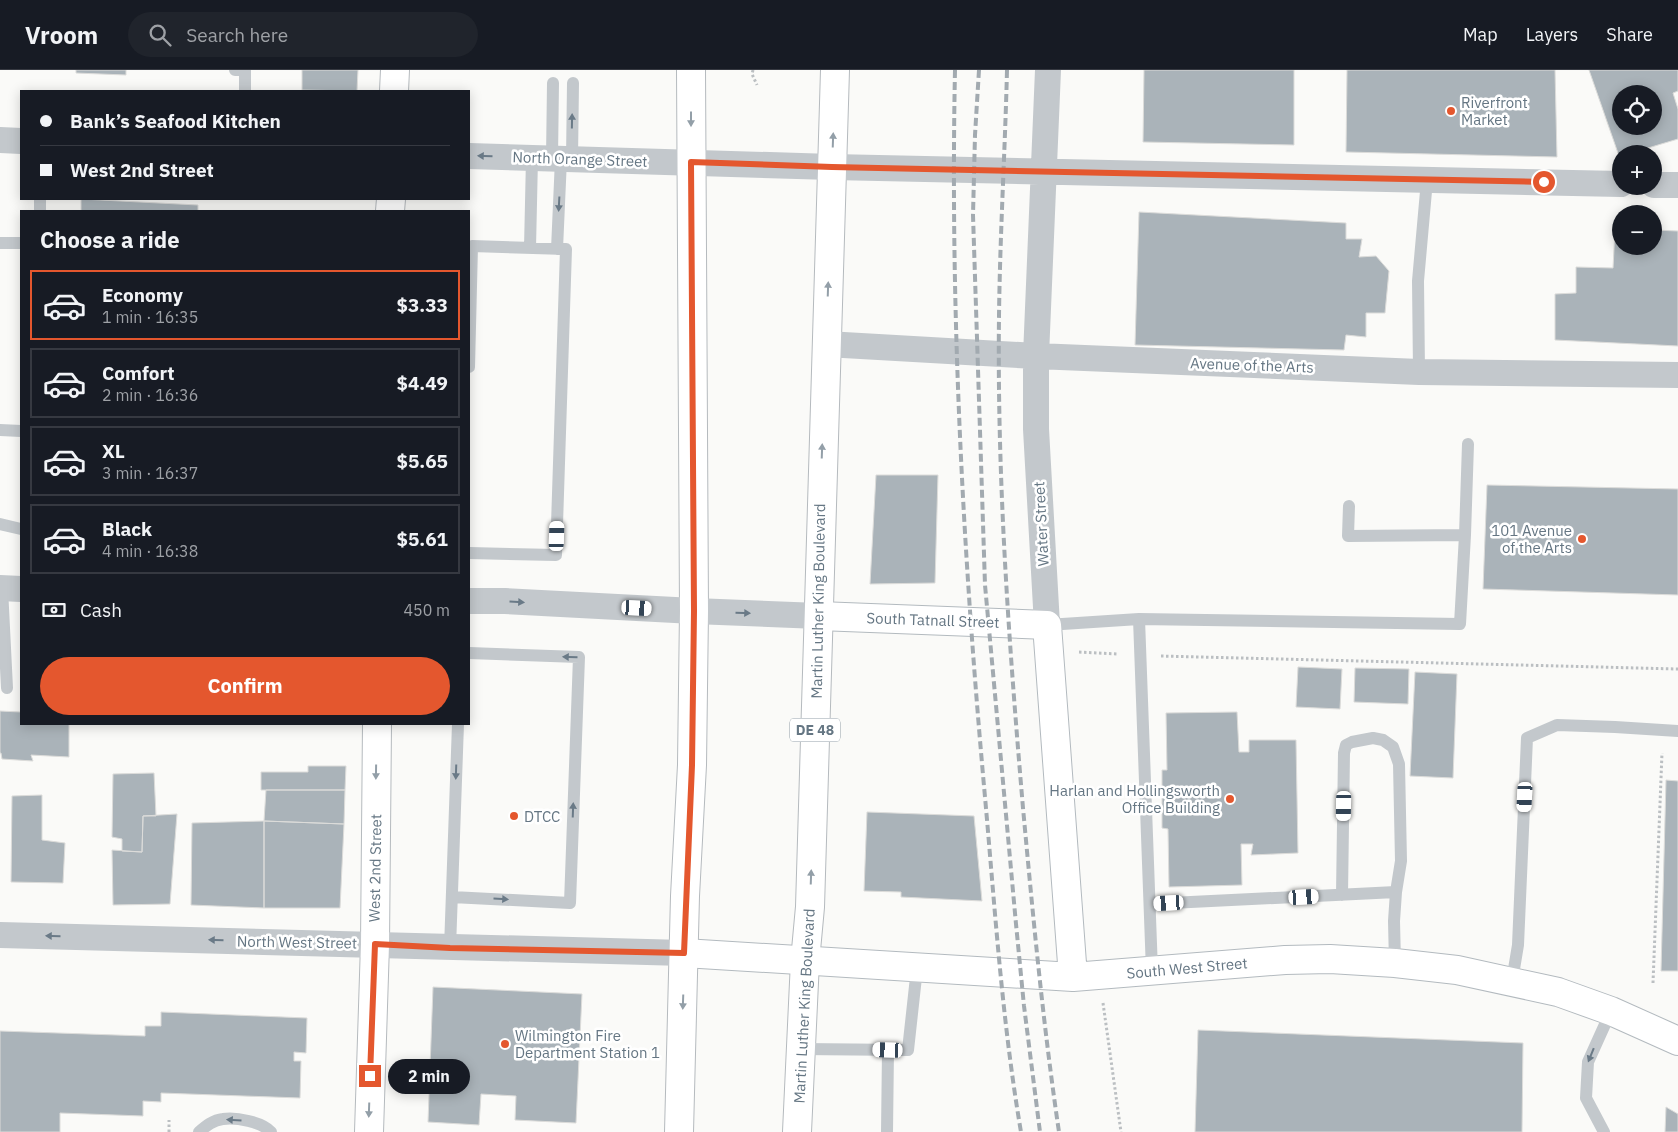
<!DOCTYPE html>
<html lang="en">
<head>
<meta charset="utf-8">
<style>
  :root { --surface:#171b24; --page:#20242c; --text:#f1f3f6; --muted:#9ea1a6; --line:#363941; --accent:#e4572e }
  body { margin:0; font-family:"IBM Plex Sans",sans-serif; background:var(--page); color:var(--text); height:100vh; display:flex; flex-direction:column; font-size:19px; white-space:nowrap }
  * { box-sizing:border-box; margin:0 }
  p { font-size:16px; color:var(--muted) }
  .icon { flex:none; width:28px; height:28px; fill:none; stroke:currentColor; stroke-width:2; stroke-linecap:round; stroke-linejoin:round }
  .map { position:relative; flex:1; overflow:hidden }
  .side { position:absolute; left:20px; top:140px; width:450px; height:515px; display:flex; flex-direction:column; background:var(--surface); border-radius:0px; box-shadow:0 2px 12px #0003 }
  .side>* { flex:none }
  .banner { position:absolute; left:20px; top:20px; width:450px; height:110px; border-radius:0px; box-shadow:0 2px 12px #0003; display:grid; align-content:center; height:110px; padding:0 20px; background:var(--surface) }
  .controls { position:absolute; left:1612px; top:15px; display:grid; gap:10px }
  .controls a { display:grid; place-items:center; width:50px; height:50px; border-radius:50%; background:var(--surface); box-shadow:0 2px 12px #0003; font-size:25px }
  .end { position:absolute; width:22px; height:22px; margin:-11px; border:6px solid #e4572e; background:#fff; box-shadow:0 0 0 2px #fff }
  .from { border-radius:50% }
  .bubble { position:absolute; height:35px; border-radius:18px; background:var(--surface); box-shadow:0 2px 12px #0003; font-size:16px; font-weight:800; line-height:35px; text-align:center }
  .car { position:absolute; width:15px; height:30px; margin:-15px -8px; border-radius:6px; box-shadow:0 0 4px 1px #0007; background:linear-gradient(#fff 24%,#345 0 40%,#fff 0 76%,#345 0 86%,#fff 0) }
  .banner b { display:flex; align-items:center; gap:18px; height:48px; font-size:19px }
  .banner b+b { border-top:1px solid var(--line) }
  .banner i { width:12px; height:12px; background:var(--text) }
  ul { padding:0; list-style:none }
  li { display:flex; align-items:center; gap:15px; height:70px; margin:0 10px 8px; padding:0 10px; border:2px solid var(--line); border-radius:0px }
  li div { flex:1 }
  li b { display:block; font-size:19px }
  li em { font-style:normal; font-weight:800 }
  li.selected { border-color:var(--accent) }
  li>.icon { width:45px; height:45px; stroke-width:1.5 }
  h2 { padding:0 20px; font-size:22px; line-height:60px }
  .pay { display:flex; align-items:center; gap:12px; height:55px; padding:0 20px; font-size:19px }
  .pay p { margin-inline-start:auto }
  .action { display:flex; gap:10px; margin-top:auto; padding:10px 20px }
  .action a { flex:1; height:58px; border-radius:30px; background:var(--accent); color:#fff; font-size:20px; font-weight:800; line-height:58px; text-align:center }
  header { display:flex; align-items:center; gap:30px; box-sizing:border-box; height:70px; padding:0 25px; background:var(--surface); border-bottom:1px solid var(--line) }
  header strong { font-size:24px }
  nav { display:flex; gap:28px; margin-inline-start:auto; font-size:18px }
  .search { width:350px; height:45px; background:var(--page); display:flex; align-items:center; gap:12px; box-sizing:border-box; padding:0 18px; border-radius:28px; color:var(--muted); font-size:19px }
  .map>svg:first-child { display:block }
  .building { fill:#aab3b9; stroke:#dcdcda; fill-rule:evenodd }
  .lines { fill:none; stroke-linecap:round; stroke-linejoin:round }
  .secondary-casing { stroke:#b3babf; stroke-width:30 }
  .primary-casing { stroke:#b5babe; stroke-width:30 }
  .path { stroke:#bbbfc2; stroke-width:3; stroke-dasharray:2.5 2.5; stroke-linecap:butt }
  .lane { stroke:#c3c8cc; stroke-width:12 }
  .street { stroke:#c3c8cc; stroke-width:26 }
  .secondary { stroke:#fff; stroke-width:28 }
  .primary { stroke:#fff; stroke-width:28 }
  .rail { stroke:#a2aab0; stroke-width:4; stroke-dasharray:8 4; stroke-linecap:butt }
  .oneway { fill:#939fa8 }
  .oneway2 { fill:#6a7a87 }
  .route { stroke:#e4572e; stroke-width:6 }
  .poi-dot { fill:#e4572e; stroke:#fff; stroke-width:2 }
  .labels { text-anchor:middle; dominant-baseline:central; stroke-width:5; stroke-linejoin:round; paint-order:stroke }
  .shield { fill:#fff; stroke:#939fa8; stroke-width:1 }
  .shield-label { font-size:14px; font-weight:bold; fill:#657683 }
  .poi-label { font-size:15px; fill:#657683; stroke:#fff; text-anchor:start }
  .street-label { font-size:15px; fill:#657683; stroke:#fff }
</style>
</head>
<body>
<header>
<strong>Vroom</strong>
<div class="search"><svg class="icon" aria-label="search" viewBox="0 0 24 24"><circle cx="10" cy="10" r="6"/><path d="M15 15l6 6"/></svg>Search here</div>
<nav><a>Map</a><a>Layers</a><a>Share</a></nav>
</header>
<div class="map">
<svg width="1678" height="1062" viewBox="0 0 1678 1062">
  <rect width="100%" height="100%" fill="#fafaf8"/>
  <!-- building -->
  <path class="building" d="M76 0H126V5L76 3Z
    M302 0H358L357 21 302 20Z
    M1144 0H1294V75L1143 72Z
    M1347 0H1555L1557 87 1346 82Z
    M1589 0H1678V21L1673 23 1678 39V69L1628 84H1621L1619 86ZM1621 24H1654V56H1621Z
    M81 129 198 135V141H81Z
    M1139 142 1346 153V169H1362L1359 187 1376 186 1389 201 1385 243H1366V267L1346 265 1344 280 1135 275Z
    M1615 160H1621V176H1654V160L1678 161V276L1555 270V224L1576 223V197L1613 198Z
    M876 405H938L935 513 870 514Z
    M1487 415 1678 419V525L1483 519Z
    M1298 597 1342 599 1340 639 1296 637Z
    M1355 598 1409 599 1408 634 1354 632Z
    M1415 602 1457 604 1453 708 1410 706Z
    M0 641 21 642V654H69V687L31 685 33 691 2 689 1 683H0Z
    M1237 642 1239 682H1249V670H1296L1298 783 1251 785 1253 774H1241L1242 815 1169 817 1168 759 1162 758V700H1167L1166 643Z
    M308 696H346L345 720H261V702H308Z
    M154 703 156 746H143L142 782 122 781V769L112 767 113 704Z
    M1666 710 1678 711V901H1661Z
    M266 720H345L344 754 264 751Z
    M42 725V770L65 773 63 813 11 812 12 726Z
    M867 742 974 746 982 831 901 827V822L864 821Z
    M177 744 170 834 113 835 112 780 142 782 143 746Z
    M264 751 344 754 340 838H264Z
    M264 751V838L191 835 192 753Z
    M433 917 582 924 576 1053 515 1050 516 1026 481 1024 479 1055 428 1052Z
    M161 942 307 948 306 983 294 982V991H301L300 1028 161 1023V1032L143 1031V1046L60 1043V1062H0V961L145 966V956H161Z
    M1198 960 1523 973 1522 1062H1195Z
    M1666 1037 1678 1044V1062H1665Z"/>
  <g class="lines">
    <defs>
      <path id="secondary" d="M819 546 1047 555 1073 907
        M684 883 1073 907 1285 890 1330 889 1395 893 1457 900 1558 922 1611 941 1678 971"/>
      <path id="primary" d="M394 21 395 0
        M390 141 391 129
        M369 1062 375 874 377 654
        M679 1062 685 826 692 695 694 541 691 0
        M797 1062 805 891 810 837 835 0"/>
    </defs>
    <!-- secondary casing -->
    <use href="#secondary" class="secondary-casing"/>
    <!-- primary casing -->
    <use href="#primary" class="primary-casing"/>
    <!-- path -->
    <path class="path" d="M753 0 752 4 757 15
      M1079 582 1118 584
      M1161 586 1678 599
      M1653 913 1662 683
      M1103 933 1121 1062
      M169 1062V1050"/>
    <!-- lane -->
    <path class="lane" d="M235 0H245V21
      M552 88 553 13
      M572 89 573 13
      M40 141V129
      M0 173H21
      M530 178 532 88
      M557 179 561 89
      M469 297 472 176 566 179 556 485 469 483
      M1419 302 1418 211 1427 110
      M0 360 21 361
      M0 454 21 459
      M1465 465 1468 374
      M2 518 7 618
      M1139 549 1152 901
      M1047 555 1139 549 1460 554 1465 465 1348 466 1349 436
      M1342 825 1344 683 1346 675 1352 672 1373 668 1383 670 1393 677 1399 694 1401 791 1396 822
      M452 827 570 833 579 587 469 583
      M1150 834 1396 822 1394 851 1395 893
      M450 878 458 654
      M1512 911 1518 875 1527 668 1557 655 1615 657 1678 661
      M800 979 908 980 917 898
      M199 1062C206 1056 213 1050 223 1049 236 1047 262 1052 271 1062
      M887 1062 888 980
      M1604 1062 1586 1028 1588 992 1611 941"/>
    <!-- street -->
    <path class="street" d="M0 70 21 71
      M469 86 832 97 1621 114
      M1654 115H1678
      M826 274 1036 286 1419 302 1678 305
      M0 518 21 519
      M469 531H505L694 541 819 546
      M1047 555 1036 359V286L1048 0
      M0 865 684 883"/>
    <!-- secondary -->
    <use href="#secondary" class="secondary"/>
    <!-- primary -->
    <use href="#primary" class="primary"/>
    <!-- rail -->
    <path class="rail" d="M955 0C950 242 963 485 985 727 995 839 1002 951 1021 1062
      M979 0 975 65 973 145 985 515 1016 854 1024 936 1040 1062
      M1007 0C1005 82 1000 164 999 246 997 410 1009 574 1023 738 1033 846 1043 954 1059 1062"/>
  </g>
  <!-- one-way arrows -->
  <defs><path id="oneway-solid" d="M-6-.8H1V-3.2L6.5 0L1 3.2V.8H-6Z" transform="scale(1.25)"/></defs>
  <g class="oneway">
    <use href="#oneway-solid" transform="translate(691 49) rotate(90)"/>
    <use href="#oneway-solid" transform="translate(833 70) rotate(-88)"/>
    <use href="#oneway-solid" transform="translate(828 219) rotate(-88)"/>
    <use href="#oneway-solid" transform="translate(822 381) rotate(-88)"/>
    <use href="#oneway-solid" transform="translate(376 702) rotate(91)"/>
    <use href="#oneway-solid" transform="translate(811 807) rotate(-88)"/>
    <use href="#oneway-solid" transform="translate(683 932) rotate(92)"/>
    <use href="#oneway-solid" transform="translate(369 1040) rotate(92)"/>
  </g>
  <g class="oneway2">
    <use href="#oneway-solid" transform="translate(572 51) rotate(-89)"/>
    <use href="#oneway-solid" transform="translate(485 86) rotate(-178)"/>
    <use href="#oneway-solid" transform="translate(559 134) rotate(93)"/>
    <use href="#oneway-solid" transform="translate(517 532) rotate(3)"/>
    <use href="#oneway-solid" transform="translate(743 543) rotate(2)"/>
    <use href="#oneway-solid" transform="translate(570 587) rotate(-178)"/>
    <use href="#oneway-solid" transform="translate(456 702) rotate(92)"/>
    <use href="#oneway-solid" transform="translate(573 740) rotate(-88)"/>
    <use href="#oneway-solid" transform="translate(501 829) rotate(3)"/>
    <use href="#oneway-solid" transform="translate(53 866) rotate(-179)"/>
    <use href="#oneway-solid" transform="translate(216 870) rotate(-179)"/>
    <use href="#oneway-solid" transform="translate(1591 985) rotate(112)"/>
    <use href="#oneway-solid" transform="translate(234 1050) rotate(-176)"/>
  </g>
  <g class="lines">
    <!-- route -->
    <path class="route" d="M370 1006 375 874 450 878 684 883 692 695 694 541 691 92 832 97 1544 112"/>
  </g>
  <!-- markers -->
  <g class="poi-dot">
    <circle cx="1451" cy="41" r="5"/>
    <circle cx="1582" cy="469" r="5"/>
    <circle cx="1230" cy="729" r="5"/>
    <circle cx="514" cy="746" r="5"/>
    <circle cx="505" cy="974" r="5"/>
  </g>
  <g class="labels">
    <!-- shield labels -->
    <rect class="shield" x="790" y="648.5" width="50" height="23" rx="4"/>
    <g class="shield-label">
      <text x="815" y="660">DE 48</text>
    </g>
    <!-- poi labels -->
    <g class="poi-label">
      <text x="1461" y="32">Riverfront<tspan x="1461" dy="17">Market</tspan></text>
      <text x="1572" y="460" text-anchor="end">101 Avenue<tspan x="1572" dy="17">of the Arts</tspan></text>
      <text x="1220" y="720" text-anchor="end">Harlan and Hollingsworth<tspan x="1220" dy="17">Office Building</tspan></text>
      <text x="524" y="746">DTCC</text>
      <text x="515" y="965">Wilmington Fire<tspan x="515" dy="17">Department Station 1</tspan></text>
    </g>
    <!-- street labels -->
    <g class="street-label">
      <text transform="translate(580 89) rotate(2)">North Orange Street</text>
      <text transform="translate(1252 295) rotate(2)">Avenue of the Arts</text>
      <text transform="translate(1041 454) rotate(-93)">Water Street</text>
      <text transform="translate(818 531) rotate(-89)">Martin Luther King Boulevard</text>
      <text transform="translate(933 550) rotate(2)">South Tatnall Street</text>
      <text transform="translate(375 798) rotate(-89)">West 2nd Street</text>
      <text transform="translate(297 872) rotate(1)">North West Street</text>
      <text transform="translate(1187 898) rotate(-5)">South West Street</text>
      <text transform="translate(804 936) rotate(-87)">Martin Luther King Boulevard</text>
    </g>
  </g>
</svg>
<div class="controls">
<a><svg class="icon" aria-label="locate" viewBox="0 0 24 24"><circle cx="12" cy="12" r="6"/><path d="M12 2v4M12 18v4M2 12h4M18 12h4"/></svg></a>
<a>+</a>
<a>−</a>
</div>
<i class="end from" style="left:1544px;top:112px"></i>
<i class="end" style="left:370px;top:1006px"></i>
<div class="bubble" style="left:388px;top:989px;width:82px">2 min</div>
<i class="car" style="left:557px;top:466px;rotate:2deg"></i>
<i class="car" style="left:637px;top:538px;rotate:93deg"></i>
<i class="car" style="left:1525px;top:727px;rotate:183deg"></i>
<i class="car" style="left:1344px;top:736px;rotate:181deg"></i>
<i class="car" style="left:1304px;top:827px;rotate:87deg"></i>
<i class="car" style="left:1169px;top:833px;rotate:267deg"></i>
<i class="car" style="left:888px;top:980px;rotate:272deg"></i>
<div class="banner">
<b><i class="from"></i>Bank’s Seafood Kitchen</b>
<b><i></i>West 2nd Street</b>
</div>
<section class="side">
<h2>Choose a ride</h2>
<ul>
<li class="selected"><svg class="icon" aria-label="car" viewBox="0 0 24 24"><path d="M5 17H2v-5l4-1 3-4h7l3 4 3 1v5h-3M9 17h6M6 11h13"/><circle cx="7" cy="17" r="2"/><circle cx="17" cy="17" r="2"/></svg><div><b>Economy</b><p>1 min · 16:35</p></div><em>$3.33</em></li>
<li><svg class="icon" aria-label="car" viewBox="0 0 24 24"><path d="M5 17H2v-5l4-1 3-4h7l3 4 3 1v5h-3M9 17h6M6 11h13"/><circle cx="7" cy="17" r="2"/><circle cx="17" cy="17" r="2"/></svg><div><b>Comfort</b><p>2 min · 16:36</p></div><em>$4.49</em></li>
<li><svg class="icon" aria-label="car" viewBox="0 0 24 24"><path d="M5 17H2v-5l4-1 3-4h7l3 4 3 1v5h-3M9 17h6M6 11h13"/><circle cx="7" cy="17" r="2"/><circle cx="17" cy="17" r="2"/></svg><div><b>XL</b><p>3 min · 16:37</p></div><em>$5.65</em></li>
<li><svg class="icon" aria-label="car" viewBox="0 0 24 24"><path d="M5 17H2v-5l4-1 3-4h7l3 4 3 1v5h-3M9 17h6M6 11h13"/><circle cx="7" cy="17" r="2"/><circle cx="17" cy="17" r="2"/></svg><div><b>Black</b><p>4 min · 16:38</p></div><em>$5.61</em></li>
</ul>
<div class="pay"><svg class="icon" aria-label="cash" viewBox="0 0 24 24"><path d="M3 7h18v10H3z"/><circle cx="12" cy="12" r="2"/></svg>Cash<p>450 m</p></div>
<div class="action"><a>Confirm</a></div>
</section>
</div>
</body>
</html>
